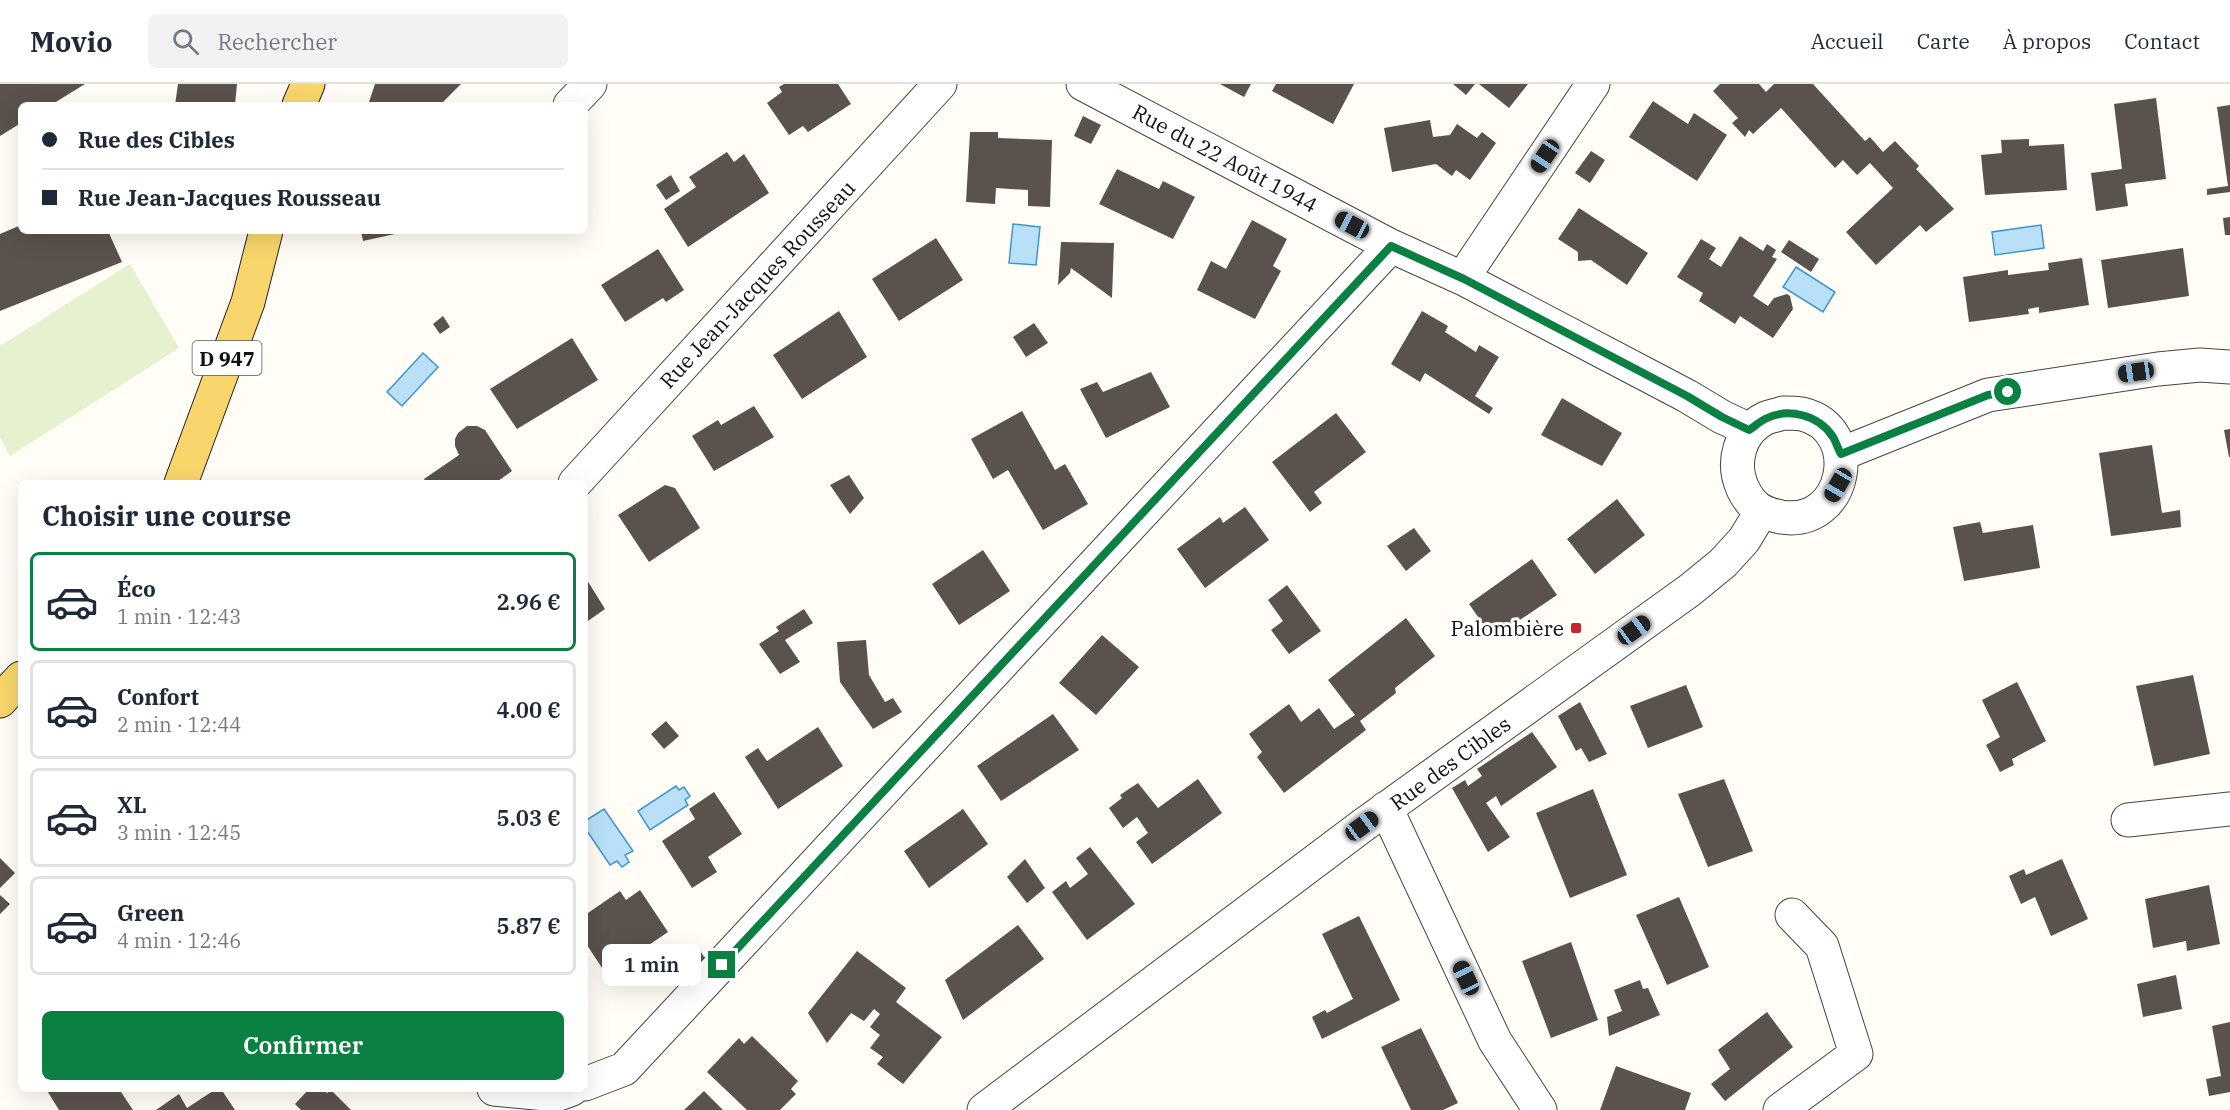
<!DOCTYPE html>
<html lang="fr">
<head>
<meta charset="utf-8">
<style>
  :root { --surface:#fff; --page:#f2f2f3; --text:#1f2937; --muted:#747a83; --line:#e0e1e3; --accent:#0b8043 }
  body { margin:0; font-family:"IBM Plex Serif",serif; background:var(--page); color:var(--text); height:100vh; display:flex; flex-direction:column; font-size:22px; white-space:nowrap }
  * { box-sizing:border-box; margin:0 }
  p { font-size:20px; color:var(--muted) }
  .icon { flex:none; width:33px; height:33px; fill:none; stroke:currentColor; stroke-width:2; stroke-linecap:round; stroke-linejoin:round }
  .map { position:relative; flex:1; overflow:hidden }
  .details { position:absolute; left:18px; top:396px; width:570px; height:612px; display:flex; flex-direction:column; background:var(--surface); border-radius:9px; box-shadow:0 6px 24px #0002 }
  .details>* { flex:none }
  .hud { position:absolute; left:18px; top:18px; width:570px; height:132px; border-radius:9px; box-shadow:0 6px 24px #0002; display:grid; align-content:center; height:132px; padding:0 24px; background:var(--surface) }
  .end { position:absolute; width:27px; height:27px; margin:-14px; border:8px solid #0b8043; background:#fff; box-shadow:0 0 0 3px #fff }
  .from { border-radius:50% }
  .bubble { position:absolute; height:42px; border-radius:9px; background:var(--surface); box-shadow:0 6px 24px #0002; font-size:20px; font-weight:600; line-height:42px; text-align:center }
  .car { position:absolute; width:18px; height:36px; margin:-18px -9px; border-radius:8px; box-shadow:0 0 4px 2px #0007; background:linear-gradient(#222 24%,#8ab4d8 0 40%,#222 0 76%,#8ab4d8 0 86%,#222 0) }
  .hud b { display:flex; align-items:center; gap:21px; height:57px; font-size:22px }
  .hud b+b { border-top:2px solid var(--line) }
  .hud i { width:15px; height:15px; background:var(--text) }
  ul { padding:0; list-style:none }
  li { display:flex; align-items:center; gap:18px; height:99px; margin:0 12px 9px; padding:0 12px; border:3px solid var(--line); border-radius:9px }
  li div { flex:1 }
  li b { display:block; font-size:22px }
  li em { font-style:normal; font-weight:600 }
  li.current { border-color:var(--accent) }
  li>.icon { width:54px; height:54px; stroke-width:1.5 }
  h2 { padding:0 24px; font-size:27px; line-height:72px }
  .action { display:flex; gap:12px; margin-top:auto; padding:12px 24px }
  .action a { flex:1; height:69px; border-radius:9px; background:var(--accent); color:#fff; font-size:24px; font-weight:600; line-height:69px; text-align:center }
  header { display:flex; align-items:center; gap:36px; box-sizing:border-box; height:84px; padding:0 30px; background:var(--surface); border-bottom:2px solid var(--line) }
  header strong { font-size:28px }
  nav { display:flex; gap:33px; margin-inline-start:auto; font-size:21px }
  .search { width:420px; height:54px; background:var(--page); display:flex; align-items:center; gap:15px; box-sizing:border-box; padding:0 21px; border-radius:9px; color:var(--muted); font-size:22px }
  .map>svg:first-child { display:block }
  .pitch { fill:#e6f2cf }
  .water { fill:#b9e0f7; stroke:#3f96cf; stroke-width:1.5 }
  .building { fill:#5a524d }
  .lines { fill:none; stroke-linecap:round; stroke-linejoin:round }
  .minor-casing { stroke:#444; stroke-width:35 }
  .major-casing { stroke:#222; stroke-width:35 }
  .minor { stroke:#fff; stroke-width:33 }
  .major { stroke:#f9d66b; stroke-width:33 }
  .route { stroke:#0b8043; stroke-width:8 }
  .poi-dot { fill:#c4262e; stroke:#fff; stroke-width:2 }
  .labels { text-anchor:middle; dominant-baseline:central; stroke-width:6; stroke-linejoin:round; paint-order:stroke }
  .shield { fill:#fff; stroke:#585858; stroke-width:1.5 }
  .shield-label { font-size:20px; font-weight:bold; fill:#111 }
  .street-label { font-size:21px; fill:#111; stroke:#fff }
  .poi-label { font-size:21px; fill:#111; stroke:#fff; text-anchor:end }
</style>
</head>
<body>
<header>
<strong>Movio</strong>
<div class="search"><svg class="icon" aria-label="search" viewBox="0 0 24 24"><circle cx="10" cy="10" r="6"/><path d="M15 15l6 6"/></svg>Rechercher</div>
<nav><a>Accueil</a><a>Carte</a><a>À propos</a><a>Contact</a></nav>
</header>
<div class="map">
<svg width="2230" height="1026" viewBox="0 0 2230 1026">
  <rect width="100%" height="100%" fill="#fffdf5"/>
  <!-- pitch -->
  <path class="pitch" d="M130 180 179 264 10 372 0 354V262Z"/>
  <!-- water -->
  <path class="water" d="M1013 140 1040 143 1036 181 1009 179Z
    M2041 141 2044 164 1995 171 1992 148Z
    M1796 183 1835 208 1823 228 1783 203Z
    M423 269 438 283 402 322 387 308Z
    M676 702 679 706 684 703 690 712 685 716 688 721 650 746 638 727Z
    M604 725 633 767 625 771 629 778 622 783 617 777 610 781 585 744V737Z"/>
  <!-- building -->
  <path class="building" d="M0 0H85L51 21H21V39L0 52Z
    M178 0H237L235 21H175Z
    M375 0H461L440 21H368Z
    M784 0H838L851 20 808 48 803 42 789 51 767 19 782 8 779 3Z
    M1220 0H1251L1244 13Z
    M1276 0H1354L1333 40 1272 7Z
    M1453 0H1475L1466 11Z
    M1479 0H1528L1509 24Z
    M1720 0H1759L1766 8 1774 0H1813L1865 57 1870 53 1883 68 1895 57 1919 82 1916 85 1954 125 1926 148 1920 141 1876 181 1846 148 1893 104 1870 79 1857 91 1843 76 1835 84 1781 24 1753 50 1749 46 1745 53 1732 39 1738 34 1713 7Z
    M2156 14 2166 95 2125 100 2128 122 2096 127 2091 89 2122 85 2114 20Z
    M1653 17 1688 40 1694 29 1727 51 1697 97 1629 53Z
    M2230 21V108L2207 111V105L2228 102 2217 23Z
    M1083 32 1101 41 1091 60 1074 52Z
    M1430 36 1433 53 1450 51 1457 40 1477 54 1482 48 1496 59 1470 96 1456 86 1452 92 1436 80 1392 88 1384 44Z
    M970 48H998V54L1052 56 1050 123 1028 122V106L996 104 995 120 966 118Z
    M2029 55V62L2064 60 2067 106 1985 111 1981 71 2002 69 2001 56Z
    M1591 67 1605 76 1590 99 1575 89Z
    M727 68 734 78 744 70 769 109 688 163 664 125 696 103 689 93Z
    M1117 85 1159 105 1163 97 1195 113 1173 155 1099 120Z
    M671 91 680 107 666 116 656 101Z
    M1579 124 1648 169 1627 201 1591 176 1578 177V168L1558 155Z
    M2230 133V151H2225L2223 134Z
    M1252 136 1287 155 1273 182 1281 187 1255 235 1197 206 1211 177 1226 185Z
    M21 141V147H108L122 178 0 227V150Z
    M361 147H404V148L363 157Z
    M1740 152 1763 167 1767 160 1776 166 1772 173 1777 175 1753 212 1768 222 1774 214 1787 210 1790 212 1793 225 1773 254 1740 232 1735 240 1699 217 1703 209 1677 193 1701 155 1716 164 1709 175 1721 183Z
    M936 154 963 196 899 237 872 195Z
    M1789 156 1819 175 1811 188 1781 168Z
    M1061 158 1114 159 1112 214 1071 184 1070 189 1058 201Z
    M2183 164 2189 212 2108 224 2101 176Z
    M658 165 684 206 666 218 663 214 625 238 601 201Z
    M2082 174 2089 221 2039 229V223L2028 225 2029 230 1969 238 1963 193 2008 186V191L2049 186 2048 179Z
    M839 227 867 273 802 315 773 271Z
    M1422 227 1448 242 1445 248 1476 268 1479 261 1499 273 1475 312 1493 324 1489 330 1425 289 1420 298 1391 280Z
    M443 232 450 243 440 250 433 240Z
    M1034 239 1048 259 1026 273 1013 253Z
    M572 254 598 296 517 345 490 305Z
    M1151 288 1170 323 1106 354 1080 305 1097 298 1103 308Z
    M1562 314 1622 349 1602 382 1541 351Z
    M754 322 774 353 714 387 692 352 718 336 721 341Z
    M1022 327 1055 386 1065 380 1088 420 1043 446 1008 386 993 395 971 355Z
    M1336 329 1366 368 1314 408 1322 419 1310 428 1272 378Z
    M467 342H477L485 346 512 387 495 399H426L424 395 459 371 455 362V355L458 349Z
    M2230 345V373H2229L2224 346Z
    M2152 361 2162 429 2180 426 2181 443 2111 452 2099 369Z
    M849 391 864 414 850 430 830 401Z
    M665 401 675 404 700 444 649 478 618 431Z
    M1617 415 1645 451 1595 490 1567 455Z
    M1245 423 1269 456 1205 504 1177 465 1220 433 1223 439Z
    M1980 438 1983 449 2033 441 2040 484 1964 497 1953 443Z
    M1414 444 1431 467 1406 487 1387 462Z
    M983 466 1010 507 959 541 932 500Z
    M1532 475 1557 511 1493 554 1469 520Z
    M587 496 605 525 585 539V497Z
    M1287 501 1321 547 1289 570 1271 546 1283 537 1268 516Z
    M804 525 813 539 785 556 800 578 780 590 759 560 779 547 776 543Z
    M1406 534 1435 572 1395 604 1396 609 1360 637 1366 646 1284 709 1257 673 1262 668 1249 650 1289 620 1301 638 1319 624 1334 645 1355 631 1328 596Z
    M1102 551 1139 583 1096 631 1059 599Z
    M866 556 869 591 885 618 893 614 902 628 873 645 840 598 837 558Z
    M2193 591 2210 670 2154 682 2136 602Z
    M2017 598 2046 657 2012 675 2014 681 2000 688 1986 661 2000 653 1982 616Z
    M1686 601 1703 643 1648 664 1630 622Z
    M1580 618 1607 670 1589 678 1581 664 1576 667 1558 632Z
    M1053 630 1079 666 1001 717 977 682Z
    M666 637 679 652 664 665 651 650Z
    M818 643 843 682 778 725 745 673 758 664 767 677Z
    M1532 648 1557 683 1501 722 1496 712 1486 719 1510 753 1488 768 1452 704 1465 696 1468 702 1482 692 1477 685Z
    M1198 695 1222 729 1152 780 1136 758 1148 749 1137 733 1123 744 1109 724 1122 714 1120 711 1138 699 1158 724Z
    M1724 695 1753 767 1708 783 1678 710Z
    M1593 705 1627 791 1570 814 1536 729Z
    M714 708 742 750 708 773 717 788 692 804 662 757 695 735 689 725Z
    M963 725 988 760 929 804 904 767Z
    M1090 763 1135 820 1087 856 1052 808 1066 797 1070 804 1088 790 1076 774Z
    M0 774 15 789 0 804Z
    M1025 775 1045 804 1027 819 1007 793Z
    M2062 775 2088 835 2051 852 2035 813 2021 820 2009 792 2024 785 2026 791Z
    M2209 801 2220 860 2187 867 2186 857 2153 864 2145 815Z
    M640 806 668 848 606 890 585 858V831L620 807 626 816Z
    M0 811 10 820 0 830Z
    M1679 813 1709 883 1667 901 1636 831Z
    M1359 832 1400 916 1322 955 1312 933 1325 926 1327 929 1353 915 1322 850Z
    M1018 841 1044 875 963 936 945 896Z
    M1571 858 1598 936 1551 954 1522 877Z
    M699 865 706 876 696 883 689 872Z
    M857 867 906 904 896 918 942 953 903 1000 877 980 883 973 870 964 880 951 870 943 880 930 874 925 864 937 851 929 827 959 808 929Z
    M2176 891 2182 925 2143 933 2137 900Z
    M1640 896 1643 905 1648 904 1660 931 1609 952 1607 933 1622 927 1614 906Z
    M1767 928 1793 963 1725 1017 1711 1000 1730 985 1718 966Z
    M2230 938V1008L2209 1012 2206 995 2221 992 2212 942Z
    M1421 944 1458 1019 1443 1026H1411L1381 963Z
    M752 952 798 997 791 1005 796 1010 780 1026H747L707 988 739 954 744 960Z
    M1616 982 1691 1009 1685 1026H1600Z
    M46 1005H119L133 1026H59Z
    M216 1005H221L235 1026H156L179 1010 187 1024Z
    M309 1005H323L327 1009 331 1006 351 1026H301L295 1020Z
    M704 1007 723 1026H684Z"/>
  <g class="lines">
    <defs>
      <path id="minor" d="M1083 0 1391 162 1464 195 1687 312 1722 333 1750 346
        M570 21 590 0
        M1464 195 1472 180 1593 0
        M1783 329C1789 329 1796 329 1802 330 1865 345 1847 444 1781 433 1761 429 1752 423 1743 405 1731 379 1739 347 1766 334 1771 332 1778 331 1783 329Z
        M1841 370 1988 311 2158 285 2200 281 2230 283
        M575 399 940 0
        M1386 724 1495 957 1540 1026
        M2128 736 2230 725
        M585 1000 624 985 1391 162
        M494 1005 556 1011 572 1005
        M984 1026 1362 742 1690 506 1723 479 1744 456 1761 428
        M1780 1026 1856 970 1822 862 1792 831"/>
      <path id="major" d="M299 21 308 0
        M181 399 248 218 266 147
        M0 617 21 594"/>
    </defs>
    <!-- minor casing -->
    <use href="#minor" class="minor-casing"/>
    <!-- major casing -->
    <use href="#major" class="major-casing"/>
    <!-- minor -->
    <use href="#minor" class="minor"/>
    <!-- major -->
    <use href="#major" class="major"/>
  </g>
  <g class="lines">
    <!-- route -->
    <path class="route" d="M722 881 1391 162 1464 195 1687 312 1722 333 1749 346C1754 343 1759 338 1765 335 1788 323 1819 331 1833 353 1836 358 1838 365 1841 370L1988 311 2008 308"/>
  </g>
  <!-- markers -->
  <rect class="poi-dot" x="1570" y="538" width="12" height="12" rx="3"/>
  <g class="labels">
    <!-- shield labels -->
    <rect class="shield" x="192.5" y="257" width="69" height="34" rx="4.5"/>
    <g class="shield-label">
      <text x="227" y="274">D 947</text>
    </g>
    <!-- street labels -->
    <g class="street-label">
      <text transform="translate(1225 74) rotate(28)">Rue du 22 Août 1944</text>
      <text transform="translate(757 200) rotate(-47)">Rue Jean-Jacques Rousseau</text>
      <text transform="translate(1450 679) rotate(-36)">Rue des Cibles</text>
    </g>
    <!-- poi labels -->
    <g class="poi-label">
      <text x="1564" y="544">Palombière</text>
    </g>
  </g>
</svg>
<i class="end from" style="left:2008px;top:308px"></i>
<i class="end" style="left:722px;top:881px"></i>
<div class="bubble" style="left:602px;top:860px;width:99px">1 min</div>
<i class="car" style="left:1545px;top:72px;rotate:214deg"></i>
<i class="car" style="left:1352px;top:141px;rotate:298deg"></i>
<i class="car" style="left:2136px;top:288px;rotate:262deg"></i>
<i class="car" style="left:1838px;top:401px;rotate:210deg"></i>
<i class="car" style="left:1634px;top:546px;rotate:54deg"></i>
<i class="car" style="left:1362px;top:742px;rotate:54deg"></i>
<i class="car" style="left:1466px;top:894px;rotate:335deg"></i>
<div class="hud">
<b><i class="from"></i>Rue des Cibles</b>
<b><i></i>Rue Jean-Jacques Rousseau</b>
</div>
<section class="details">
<h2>Choisir une course</h2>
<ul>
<li class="current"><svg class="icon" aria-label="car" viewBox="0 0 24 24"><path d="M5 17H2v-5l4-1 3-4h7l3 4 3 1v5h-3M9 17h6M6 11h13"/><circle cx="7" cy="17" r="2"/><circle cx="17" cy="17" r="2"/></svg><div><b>Éco</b><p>1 min · 12:43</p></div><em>2.96 €</em></li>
<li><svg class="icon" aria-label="car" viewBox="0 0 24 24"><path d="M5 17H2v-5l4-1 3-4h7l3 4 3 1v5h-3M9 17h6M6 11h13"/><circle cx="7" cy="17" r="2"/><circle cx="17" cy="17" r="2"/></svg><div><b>Confort</b><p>2 min · 12:44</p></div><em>4.00 €</em></li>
<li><svg class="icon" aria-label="car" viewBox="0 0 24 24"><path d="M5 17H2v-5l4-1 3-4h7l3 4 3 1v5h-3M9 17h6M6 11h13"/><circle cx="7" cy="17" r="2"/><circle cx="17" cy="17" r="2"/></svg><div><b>XL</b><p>3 min · 12:45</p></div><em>5.03 €</em></li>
<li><svg class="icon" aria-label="car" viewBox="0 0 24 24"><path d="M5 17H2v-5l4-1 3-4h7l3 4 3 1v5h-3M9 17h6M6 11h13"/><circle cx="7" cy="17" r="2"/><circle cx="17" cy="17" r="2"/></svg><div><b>Green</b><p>4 min · 12:46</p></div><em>5.87 €</em></li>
</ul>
<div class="action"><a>Confirmer</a></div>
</section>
</div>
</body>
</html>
